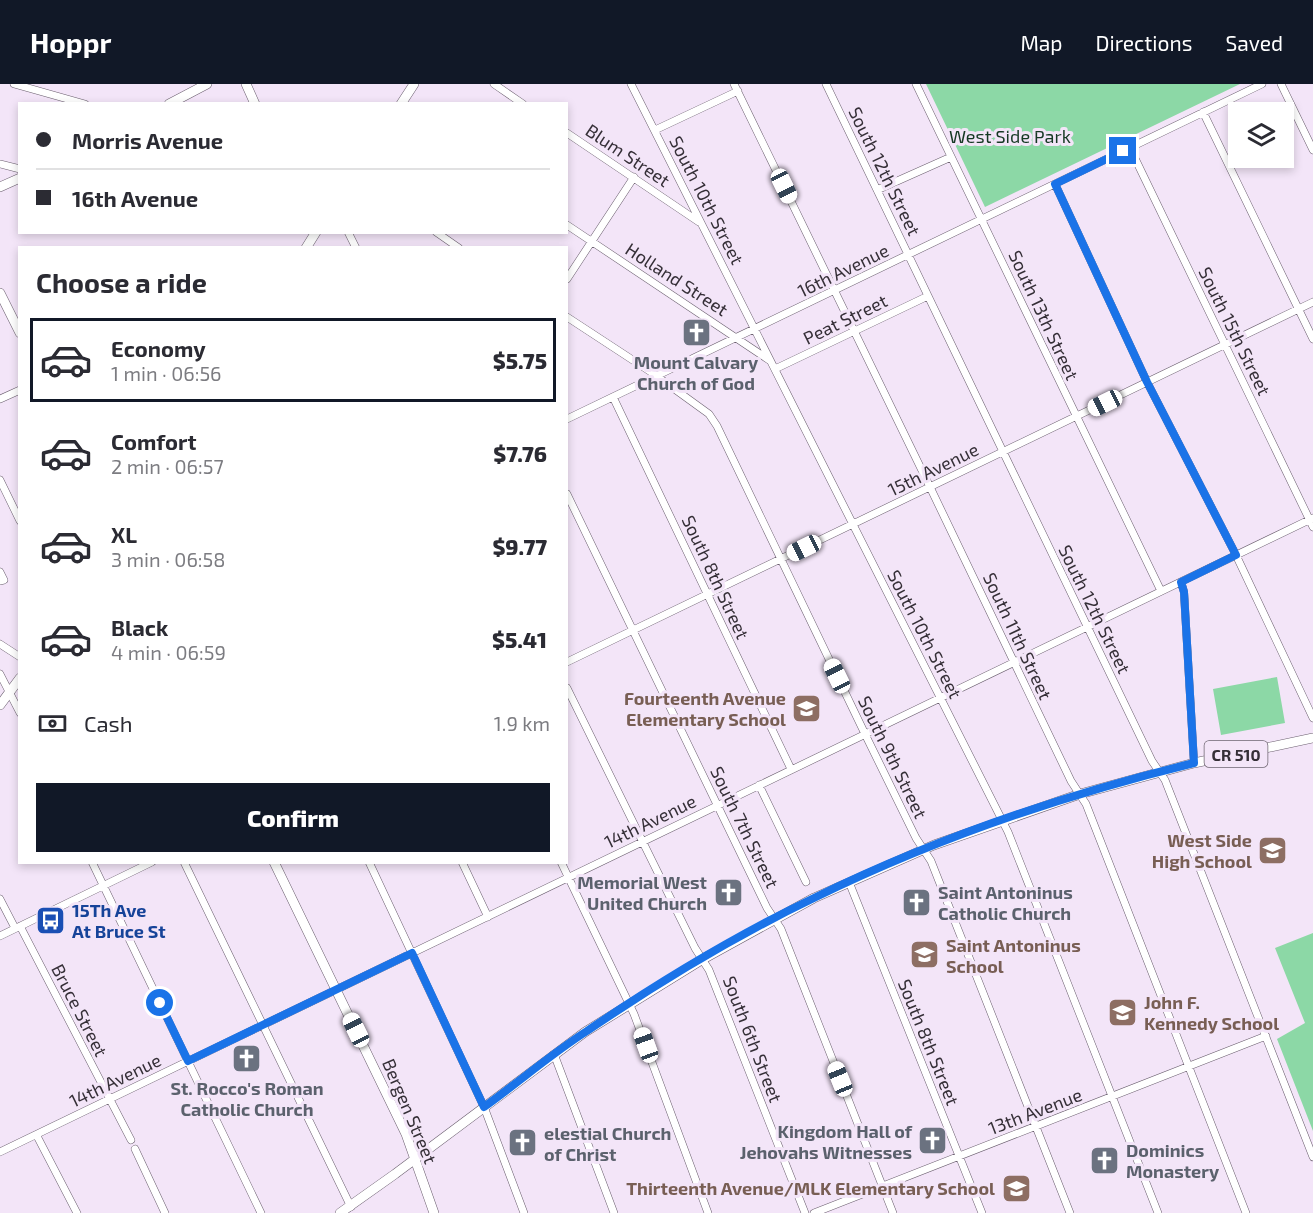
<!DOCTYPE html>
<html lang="en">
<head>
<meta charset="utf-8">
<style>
  :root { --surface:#fff; --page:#f2f2f3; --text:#2b2b33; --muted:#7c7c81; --line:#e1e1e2; --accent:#111827 }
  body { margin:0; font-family:"Exo 2",sans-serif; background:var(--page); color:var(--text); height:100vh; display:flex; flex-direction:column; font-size:22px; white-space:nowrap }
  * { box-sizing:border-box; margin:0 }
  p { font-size:20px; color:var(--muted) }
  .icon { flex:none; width:33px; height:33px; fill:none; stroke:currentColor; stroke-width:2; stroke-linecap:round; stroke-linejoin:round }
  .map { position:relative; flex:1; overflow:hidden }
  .side { position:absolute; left:18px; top:162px; width:550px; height:618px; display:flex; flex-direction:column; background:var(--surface); border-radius:0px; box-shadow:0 3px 9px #0003 }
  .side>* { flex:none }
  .guide { position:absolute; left:18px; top:18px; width:550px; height:132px; border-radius:0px; box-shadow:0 3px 9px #0003; display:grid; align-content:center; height:132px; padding:0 18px; background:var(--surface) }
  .tools { position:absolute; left:1228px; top:18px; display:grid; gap:12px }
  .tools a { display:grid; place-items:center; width:66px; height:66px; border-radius:0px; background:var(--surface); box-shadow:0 3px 9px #0003; font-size:30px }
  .end { position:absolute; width:27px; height:27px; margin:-14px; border:8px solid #1a73e8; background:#fff; box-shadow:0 0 0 3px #fff }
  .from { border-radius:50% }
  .car { position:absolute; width:18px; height:36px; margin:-18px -9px; border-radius:8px; box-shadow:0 0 4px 2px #0007; background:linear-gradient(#fff 24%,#345 0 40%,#fff 0 76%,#345 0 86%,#fff 0) }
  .guide b { display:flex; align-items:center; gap:21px; height:57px; font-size:22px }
  .guide b+b { border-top:2px solid var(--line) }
  .guide i { width:15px; height:15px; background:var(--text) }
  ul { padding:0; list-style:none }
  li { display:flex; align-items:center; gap:18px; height:84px; margin:0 12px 9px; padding:0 6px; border:3px solid transparent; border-radius:0px }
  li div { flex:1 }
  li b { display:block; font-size:22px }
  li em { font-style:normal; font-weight:800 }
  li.current { border-color:var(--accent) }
  li>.icon { width:54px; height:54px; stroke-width:1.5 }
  h2 { padding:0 18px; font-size:27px; line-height:72px }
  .pay { display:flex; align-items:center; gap:15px; height:66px; padding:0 18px; font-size:22px }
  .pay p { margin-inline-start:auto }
  .button { display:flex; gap:12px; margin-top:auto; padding:12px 18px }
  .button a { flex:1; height:69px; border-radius:0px; background:var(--accent); color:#fff; font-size:24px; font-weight:800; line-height:69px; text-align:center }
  header { display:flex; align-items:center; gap:36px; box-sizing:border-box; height:84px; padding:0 30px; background:var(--accent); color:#fff }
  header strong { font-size:28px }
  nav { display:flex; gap:33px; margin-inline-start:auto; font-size:21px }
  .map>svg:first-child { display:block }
  .green { fill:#8cd8a6 }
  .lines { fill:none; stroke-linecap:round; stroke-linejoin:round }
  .minor-casing { stroke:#6a5e6e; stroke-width:8 }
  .major-casing { stroke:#6a5e6e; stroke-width:10 }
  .minor { stroke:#fff; stroke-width:7 }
  .major { stroke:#fff; stroke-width:9 }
  .route { stroke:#1a73e8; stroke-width:8 }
  .labels { text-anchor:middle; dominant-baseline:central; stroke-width:6; stroke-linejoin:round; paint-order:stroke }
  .shield { fill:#f3e5f8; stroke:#6e6671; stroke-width:1.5 }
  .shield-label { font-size:16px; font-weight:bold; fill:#352f37 }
  .park-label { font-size:18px; fill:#153823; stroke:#f3e5f8 }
  .street-label { font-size:18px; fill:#352f37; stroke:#f3e5f8 }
  .worship-label { font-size:18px; font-weight:bold; fill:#5b616d; stroke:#f3e5f8; text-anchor:start }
  .education-label { font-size:18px; font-weight:bold; fill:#785e54; stroke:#f3e5f8; text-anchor:end }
  .transit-label { font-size:18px; font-weight:bold; fill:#164399; stroke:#f3e5f8; text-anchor:start }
</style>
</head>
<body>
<header>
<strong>Hoppr</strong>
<nav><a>Map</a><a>Directions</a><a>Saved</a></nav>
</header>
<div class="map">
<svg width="1313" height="1129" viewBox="0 0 1313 1129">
  <rect width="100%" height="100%" fill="#f3e5f8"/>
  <!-- green -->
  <path class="green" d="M926 0H1240L985 123Z
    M1277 593 1285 639 1221 651 1213 605Z
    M1313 849V1047L1277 955 1305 939 1275 864Z"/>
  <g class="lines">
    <defs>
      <path id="minor" d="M14 0 85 20
        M494 0 523 20
        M631 0 1008 748 1158 1129
        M734 0 930 403 1071 697 1086 720 1246 1129
        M826 0 1152 677 1165 696 1313 1073
        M916 0 1161 507
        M1281 0 1313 66
        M1203 28 1313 255
        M655 46 738 7
        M567 49 699 138
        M1130 64 1313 443
        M0 80 20 85
        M1055 100 1147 298 1236 471 1313 634
        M877 106 951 73
        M567 141 769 276
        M348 148 356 164
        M436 148 459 164
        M567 195 634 93
        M567 233 651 288 709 330 717 342 865 650 916 754 931 777 1070 1129
        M775 285 928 212
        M613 313 791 685
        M0 315 20 306
        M567 335 1262 0
        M0 396 20 437
        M567 410 767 824 781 845 893 1129
        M0 488 4 496 0 497
        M1181 498 1184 508 1194 679
        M0 560 20 573
        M567 578 1313 218
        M0 590 20 629
        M567 604 695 864 709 886 805 1129
        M759 701 806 798
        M92 778 261 1129
        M184 778 351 1123
        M369 778 484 1023 524 1129
        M462 778 488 833
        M561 778 634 930 708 1129
        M849 798 982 1129
        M0 815 15 844
        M20 842 131 1056
        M0 852 152 778
        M554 970 614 1129
        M37 1052 77 1129
        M135 1065 165 1129
        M0 1068 1313 434
        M814 1129 1266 952"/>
      <path id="major" d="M246 0 255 20
        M169 20 207 0
        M401 20 414 0
        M0 103 20 94
        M306 164 316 148
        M0 209 20 249
        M0 621 20 594
        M274 778 406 1050 434 1129
        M340 1129 395 1090 585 948 703 875 814 814 934 761 1080 710 1194 679 1313 654"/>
    </defs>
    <!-- minor casing -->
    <use href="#minor" class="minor-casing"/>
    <!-- major casing -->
    <use href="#major" class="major-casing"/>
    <!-- minor -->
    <use href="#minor" class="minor"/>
    <!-- major -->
    <use href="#major" class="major"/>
  </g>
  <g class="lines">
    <!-- route -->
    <path class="route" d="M160 919 188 977 412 869 484 1023C519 998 551 970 587 947 659 898 735 852 814 814 934 755 1063 711 1194 679L1184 508 1181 498 1236 471 1147 298 1055 100 1123 67"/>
  </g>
  <!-- icons -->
  <defs>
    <symbol id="church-square" viewBox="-11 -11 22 22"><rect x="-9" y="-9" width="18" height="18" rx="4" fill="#6b7280" stroke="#f3e5f8"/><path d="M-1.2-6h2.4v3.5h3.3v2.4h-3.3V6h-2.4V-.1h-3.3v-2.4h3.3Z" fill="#fff"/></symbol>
    <symbol id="school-square" viewBox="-11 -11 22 22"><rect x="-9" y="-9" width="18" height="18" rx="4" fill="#8d6e63" stroke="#f3e5f8"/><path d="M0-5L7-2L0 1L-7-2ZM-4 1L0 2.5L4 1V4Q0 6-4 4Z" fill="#fff"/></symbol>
    <symbol id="bus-square" viewBox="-11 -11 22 22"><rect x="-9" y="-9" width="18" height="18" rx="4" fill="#1a4fb4" stroke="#f3e5f8"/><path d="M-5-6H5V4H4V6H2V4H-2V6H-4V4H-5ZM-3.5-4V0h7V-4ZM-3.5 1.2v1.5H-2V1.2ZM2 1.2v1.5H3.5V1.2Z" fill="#fff"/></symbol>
  </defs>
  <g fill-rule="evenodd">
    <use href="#church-square" x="680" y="232" width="33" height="33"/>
    <use href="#school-square" x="790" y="608" width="33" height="33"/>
    <use href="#school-square" x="1256" y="750" width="33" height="33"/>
    <use href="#church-square" x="712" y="792" width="33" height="33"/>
    <use href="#church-square" x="900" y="802" width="33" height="33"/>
    <use href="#bus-square" x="34" y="820" width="33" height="33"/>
    <use href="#school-square" x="908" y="854" width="33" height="33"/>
    <use href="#school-square" x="1106" y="912" width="33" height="33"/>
    <use href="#church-square" x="230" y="958" width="33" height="33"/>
    <use href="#church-square" x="916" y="1040" width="33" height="33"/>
    <use href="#church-square" x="506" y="1042" width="33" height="33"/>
    <use href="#church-square" x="1088" y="1060" width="33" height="33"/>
    <use href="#school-square" x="1000" y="1088" width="33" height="33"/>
  </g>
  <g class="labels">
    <!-- shield labels -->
    <rect class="shield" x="1204.5" y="657" width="63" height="26" rx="4.5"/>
    <g class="shield-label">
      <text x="1236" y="670">CR 510</text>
    </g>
    <!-- park labels -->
    <g class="park-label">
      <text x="1010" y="52">West Side Park</text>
    </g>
    <!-- street labels -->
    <g class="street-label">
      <text transform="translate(628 71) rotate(34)">Blum Street</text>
      <text transform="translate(885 87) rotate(64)">South 12th Street</text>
      <text transform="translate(707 116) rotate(63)">South 10th Street</text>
      <text transform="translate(843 186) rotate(-26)">16th Avenue</text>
      <text transform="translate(677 195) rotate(33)">Holland Street</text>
      <text transform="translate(1044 231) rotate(65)">South 13th Street</text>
      <text transform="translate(845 235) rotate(-26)">Peat Street</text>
      <text transform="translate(1235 247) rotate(64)">South 15th Street</text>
      <text transform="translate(933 385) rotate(-26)">15th Avenue</text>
      <text transform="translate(716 493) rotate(65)">South 8th Street</text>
      <text transform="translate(1095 525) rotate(64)">South 12th Street</text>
      <text transform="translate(925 550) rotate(63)">South 10th Street</text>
      <text transform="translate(1018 552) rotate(65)">South 11th Street</text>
      <text transform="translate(893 673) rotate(64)">South 9th Street</text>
      <text transform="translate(650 737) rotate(-26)">14th Avenue</text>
      <text transform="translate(745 743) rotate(64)">South 7th Street</text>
      <text transform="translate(80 926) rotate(63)">Bruce Street</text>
      <text transform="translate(753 955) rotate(69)">South 6th Street</text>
      <text transform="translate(929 958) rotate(68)">South 8th Street</text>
      <text transform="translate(115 996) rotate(-26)">14th Avenue</text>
      <text transform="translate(410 1027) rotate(67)">Bergen Street</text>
      <text transform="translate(1035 1027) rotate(-21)">13th Avenue</text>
    </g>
    <!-- worship labels -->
    <g class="worship-label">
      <text x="696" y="278" text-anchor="middle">Mount Calvary<tspan x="696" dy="21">Church of God</tspan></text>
      <text x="707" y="798" text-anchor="end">Memorial West<tspan x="707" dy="21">United Church</tspan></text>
      <text x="938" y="808">Saint Antoninus<tspan x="938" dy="21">Catholic Church</tspan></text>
      <text x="247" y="1004" text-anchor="middle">St. Rocco's Roman<tspan x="247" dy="21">Catholic Church</tspan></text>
      <text x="912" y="1047" text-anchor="end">Kingdom Hall of<tspan x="912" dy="21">Jehovahs Witnesses</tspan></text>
      <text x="544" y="1049">elestial Church<tspan x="544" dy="21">of Christ</tspan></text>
      <text x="1126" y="1066">Dominics<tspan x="1126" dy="21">Monastery</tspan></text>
    </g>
    <!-- education labels -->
    <g class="education-label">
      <text x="786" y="614">Fourteenth Avenue<tspan x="786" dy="21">Elementary School</tspan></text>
      <text x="1252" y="756">West Side<tspan x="1252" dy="21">High School</tspan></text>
      <text x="946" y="861" text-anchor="start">Saint Antoninus<tspan x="946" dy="21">School</tspan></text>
      <text x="1144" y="918" text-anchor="start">John F.<tspan x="1144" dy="21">Kennedy School</tspan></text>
      <text x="995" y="1104">Thirteenth Avenue/MLK Elementary School</text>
    </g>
    <!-- transit labels -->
    <g class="transit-label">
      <text x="72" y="826">15Th Ave<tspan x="72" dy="21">At Bruce St</tspan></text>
    </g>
  </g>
</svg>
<div class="tools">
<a><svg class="icon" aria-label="layers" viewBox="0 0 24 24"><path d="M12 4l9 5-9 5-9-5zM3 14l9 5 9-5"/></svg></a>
</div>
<i class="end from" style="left:160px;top:919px"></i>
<i class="end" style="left:1123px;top:67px"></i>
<i class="car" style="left:784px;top:102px;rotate:154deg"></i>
<i class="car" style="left:1105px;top:319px;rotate:244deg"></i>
<i class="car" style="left:804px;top:464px;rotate:244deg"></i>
<i class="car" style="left:837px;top:592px;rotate:334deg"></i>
<i class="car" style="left:356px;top:946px;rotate:334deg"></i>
<i class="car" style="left:646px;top:961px;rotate:340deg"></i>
<i class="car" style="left:840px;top:995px;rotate:338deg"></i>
<div class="guide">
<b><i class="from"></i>Morris Avenue</b>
<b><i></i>16th Avenue</b>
</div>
<section class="side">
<h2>Choose a ride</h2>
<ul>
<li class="current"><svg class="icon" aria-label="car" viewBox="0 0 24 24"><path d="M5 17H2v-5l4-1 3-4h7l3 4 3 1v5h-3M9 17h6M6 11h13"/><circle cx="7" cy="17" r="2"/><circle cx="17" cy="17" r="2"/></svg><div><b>Economy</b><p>1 min · 06:56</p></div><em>$5.75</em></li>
<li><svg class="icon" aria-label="car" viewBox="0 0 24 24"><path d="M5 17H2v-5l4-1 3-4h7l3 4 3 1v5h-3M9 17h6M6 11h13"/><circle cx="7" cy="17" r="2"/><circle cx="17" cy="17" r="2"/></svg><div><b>Comfort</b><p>2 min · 06:57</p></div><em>$7.76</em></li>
<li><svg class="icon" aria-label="car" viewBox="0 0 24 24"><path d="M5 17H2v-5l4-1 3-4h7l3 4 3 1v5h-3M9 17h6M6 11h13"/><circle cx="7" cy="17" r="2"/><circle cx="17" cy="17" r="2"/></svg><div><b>XL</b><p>3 min · 06:58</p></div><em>$9.77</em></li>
<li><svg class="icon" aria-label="car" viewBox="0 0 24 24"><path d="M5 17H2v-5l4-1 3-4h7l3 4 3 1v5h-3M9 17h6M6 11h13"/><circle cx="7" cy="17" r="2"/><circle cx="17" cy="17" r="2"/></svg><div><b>Black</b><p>4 min · 06:59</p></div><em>$5.41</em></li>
</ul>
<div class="pay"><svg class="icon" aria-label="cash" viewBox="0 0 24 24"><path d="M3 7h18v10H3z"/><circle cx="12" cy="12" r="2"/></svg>Cash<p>1.9 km</p></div>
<div class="button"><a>Confirm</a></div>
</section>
</div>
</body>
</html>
